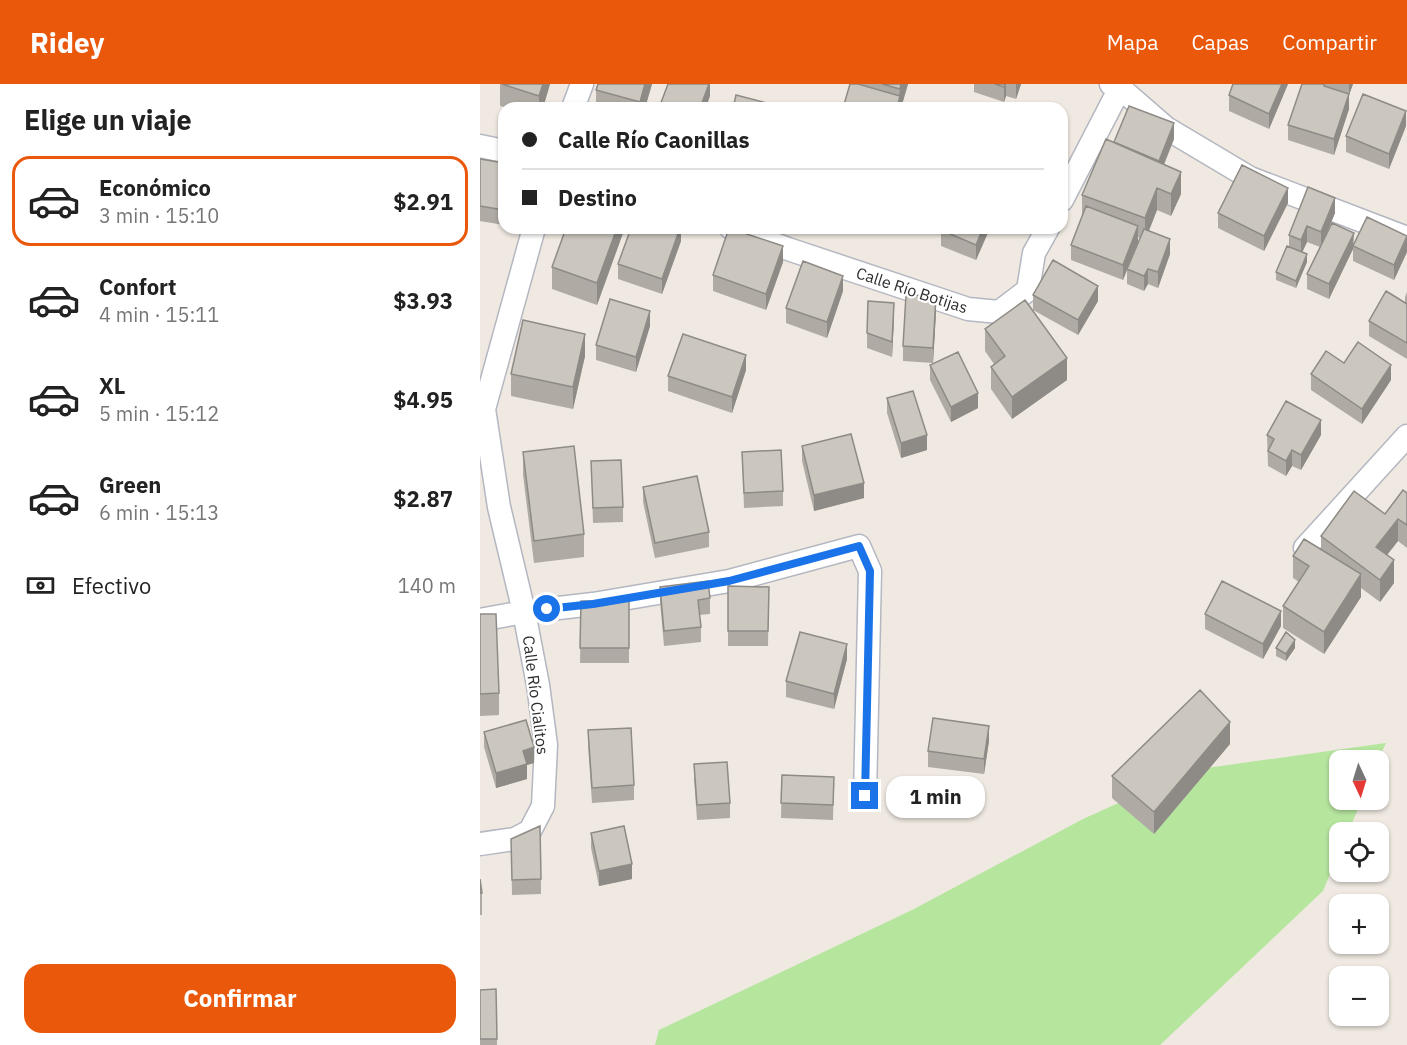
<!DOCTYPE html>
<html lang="es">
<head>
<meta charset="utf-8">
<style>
  :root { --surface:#fff; --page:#f6f6f6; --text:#222; --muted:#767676; --line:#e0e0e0; --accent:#ea580c }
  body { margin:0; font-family:"IBM Plex Sans",sans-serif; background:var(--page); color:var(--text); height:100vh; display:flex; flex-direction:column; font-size:22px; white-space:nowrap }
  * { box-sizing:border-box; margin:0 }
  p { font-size:20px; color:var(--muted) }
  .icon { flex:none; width:33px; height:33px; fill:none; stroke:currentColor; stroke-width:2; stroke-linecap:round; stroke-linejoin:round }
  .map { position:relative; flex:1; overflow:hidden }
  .drawer { display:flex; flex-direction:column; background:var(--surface); width:480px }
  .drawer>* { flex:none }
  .top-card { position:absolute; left:18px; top:18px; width:570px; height:132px; border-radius:18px; box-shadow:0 2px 4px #0004; display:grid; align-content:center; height:132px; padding:0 24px; background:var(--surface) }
  .needle { width:39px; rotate:176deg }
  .controls { position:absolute; left:849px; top:666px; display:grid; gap:12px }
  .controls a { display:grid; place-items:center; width:60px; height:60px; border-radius:12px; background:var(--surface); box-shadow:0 2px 4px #0004; font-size:30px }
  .end { position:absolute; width:27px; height:27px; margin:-14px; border:8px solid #1a73e8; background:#fff; box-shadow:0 0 0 3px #fff }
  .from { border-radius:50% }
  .bubble { position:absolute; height:42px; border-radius:18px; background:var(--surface); box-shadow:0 2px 4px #0004; font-size:20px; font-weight:700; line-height:42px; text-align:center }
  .top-card b { display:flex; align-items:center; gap:21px; height:57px; font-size:22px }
  .top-card b+b { border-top:2px solid var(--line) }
  .top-card i { width:15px; height:15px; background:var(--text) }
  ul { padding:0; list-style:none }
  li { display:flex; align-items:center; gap:18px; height:90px; margin:0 12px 9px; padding:0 12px; border:3px solid transparent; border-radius:18px }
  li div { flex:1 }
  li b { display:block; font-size:22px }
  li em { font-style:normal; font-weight:700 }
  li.on { border-color:var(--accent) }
  li>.icon { width:54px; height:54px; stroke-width:1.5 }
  h2 { padding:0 24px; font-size:27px; line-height:72px }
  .pay { display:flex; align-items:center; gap:15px; height:66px; padding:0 24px; font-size:22px }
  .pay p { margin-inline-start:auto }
  .cta { display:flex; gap:12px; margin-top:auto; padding:12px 24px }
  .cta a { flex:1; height:69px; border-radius:18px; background:var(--accent); color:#fff; font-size:24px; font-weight:700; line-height:69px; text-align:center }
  header { display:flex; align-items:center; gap:36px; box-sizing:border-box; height:84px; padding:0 30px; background:var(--accent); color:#fff }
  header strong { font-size:28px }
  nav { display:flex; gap:33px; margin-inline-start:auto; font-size:21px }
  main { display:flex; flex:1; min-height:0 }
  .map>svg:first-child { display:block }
  .green { fill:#b6e59e }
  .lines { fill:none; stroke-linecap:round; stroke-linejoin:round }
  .minor-casing { stroke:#b4b7c1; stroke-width:25 }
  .minor { stroke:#fff; stroke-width:22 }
  .wall { fill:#afaba4 }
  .shaded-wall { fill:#8e8b86 }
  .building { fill:#cbc7bf; stroke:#8e8b86; stroke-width:1.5 }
  .route { stroke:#1a73e8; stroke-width:8 }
  .labels { text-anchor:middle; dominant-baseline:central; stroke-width:4.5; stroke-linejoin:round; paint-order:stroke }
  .street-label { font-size:16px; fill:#2e2e2e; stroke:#fff }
</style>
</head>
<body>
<header>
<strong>Ridey</strong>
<nav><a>Mapa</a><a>Capas</a><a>Compartir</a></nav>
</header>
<main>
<section class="drawer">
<h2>Elige un viaje</h2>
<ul>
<li class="on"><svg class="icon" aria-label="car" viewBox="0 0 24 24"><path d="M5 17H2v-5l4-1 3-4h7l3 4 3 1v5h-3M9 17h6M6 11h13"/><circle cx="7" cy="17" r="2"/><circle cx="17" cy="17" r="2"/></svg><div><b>Económico</b><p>3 min · 15:10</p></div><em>$2.91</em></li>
<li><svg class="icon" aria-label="car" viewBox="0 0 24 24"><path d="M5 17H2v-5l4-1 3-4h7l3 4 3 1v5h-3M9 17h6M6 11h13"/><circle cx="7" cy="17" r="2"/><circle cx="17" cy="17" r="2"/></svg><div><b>Confort</b><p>4 min · 15:11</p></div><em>$3.93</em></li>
<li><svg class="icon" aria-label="car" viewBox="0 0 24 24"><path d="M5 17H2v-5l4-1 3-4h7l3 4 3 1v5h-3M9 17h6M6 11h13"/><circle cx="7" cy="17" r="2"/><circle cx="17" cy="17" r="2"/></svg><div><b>XL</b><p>5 min · 15:12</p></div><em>$4.95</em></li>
<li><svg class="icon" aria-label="car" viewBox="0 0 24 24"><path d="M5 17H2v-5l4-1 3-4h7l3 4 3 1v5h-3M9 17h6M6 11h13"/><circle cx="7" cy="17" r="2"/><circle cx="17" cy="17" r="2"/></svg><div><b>Green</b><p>6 min · 15:13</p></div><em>$2.87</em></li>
</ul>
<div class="pay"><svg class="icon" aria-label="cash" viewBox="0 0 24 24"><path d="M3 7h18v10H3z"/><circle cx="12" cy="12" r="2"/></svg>Efectivo<p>140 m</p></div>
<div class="cta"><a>Confirmar</a></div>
</section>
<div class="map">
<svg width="927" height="961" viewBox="0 0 927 961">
  <rect width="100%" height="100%" fill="#efe9e1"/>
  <!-- green -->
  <path class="green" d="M906 659 898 676H860V716H882L868 748H860L859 768 843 807 680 961H175L179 946 432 826 603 735 712 686Z"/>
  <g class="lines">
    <defs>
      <path id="minor" d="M631 0 640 4 686 44 770 94 927 154
        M93 24 102 0
        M0 62 24 67
        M582 116 642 0
        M251 144 308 165 488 225 519 228 548 206 554 169 568 144
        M825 464 927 352
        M0 536 44 528 113 520 249 497 379 462 390 487 385 712
        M0 760 35 755 50 747 63 722 66 661 58 601 44 528 19 423 4 325 54 144"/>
    </defs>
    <!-- minor casing -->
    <use href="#minor" class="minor-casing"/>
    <!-- minor -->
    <use href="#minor" class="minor"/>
  </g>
  <!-- wall -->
  <path class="wall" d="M20 0H70L63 24H28L20 22Z
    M172 0 165 24H116V6Z
    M370 0H428L421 24H363Z
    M494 0H541L536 15 526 12 524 18 494 8Z
    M808 0 789 45 749 27V11Z
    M822 0H873L869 11V25L854 71 808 56V41Z
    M926 42 909 85 866 68V52Z
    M694 55 684 81 701 110 691 132 677 126 669 147 690 170 678 204 668 200 664 207 647 200V185L660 154 658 153V158L643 196 591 176V161L602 133V111L634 58Z
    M0 75 24 79V141L0 137Z
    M808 119 784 167 738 144V129Z
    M855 129 848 146 874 161 927 152V168L914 196 873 177V165L849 215 827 205V190L840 163 827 158 822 168 827 178 816 204 796 196V188L809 163V151Z
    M143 144V149L117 221 72 205V183Z
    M201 144V157L182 210 138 195V180Z
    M510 144 496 176 461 162V146Z
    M303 178 286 226 233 207V191Z
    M363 207 347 254 306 239V224Z
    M927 208V275L889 252V237L925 218V213Z
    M553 211 618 217 598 251 553 226Z
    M456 228 453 279 423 277V262Z
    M414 234 412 273 387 264V249Z
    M170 242 156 288 116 276V261Z
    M505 245 587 296 532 335 511 305V283L514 280 505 267Z
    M105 272 93 325 31 312V290Z
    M450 281 498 324 471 338 450 296Z
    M266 286 252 329 188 307V292Z
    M831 290 911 296 882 340 831 306Z
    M407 314 447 366 421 374 407 329Z
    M787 351H841L821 386 812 382 806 392 788 382Z
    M322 362 384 414 334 427 322 377Z
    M43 368 104 450V473L54 479 43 391Z
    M262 368 303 407V422L264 424Z
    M111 377 143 423V438L113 439Z
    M163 403 229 448V463L175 474 163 418Z
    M927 409V464L918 457 907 471 914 499 900 518 881 504V513L844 570 803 544V522L819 498 813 494V472L841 465V452L905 430Z
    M248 502 289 503 288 562H248Z
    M180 503 230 514V530L219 531 221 543V558L184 562 180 518Z
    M101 517H149V579H100Z
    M0 530 19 609V631L0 632Z
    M725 530 801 542 783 575 725 545Z
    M796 564H815L806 577 796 572Z
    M367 575 354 625 306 613V597Z
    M108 646 154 701V716L112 719 108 661Z
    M4 648 54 679 47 681V695L16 704 4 663Z
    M509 657 504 690 448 683V667Z
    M750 660 674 750 632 714V692Z
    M214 680 250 719V734L217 736 214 695Z
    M302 691 354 693 353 736 301 734Z
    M111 749 152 795 119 802 111 764Z
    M31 755 61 795V810L32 811Z
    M0 795 2 809V831H0Z
    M16 905 17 961H0V906Z"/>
  <!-- shaded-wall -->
  <path class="shaded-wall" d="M63 0H70L63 24H59V12Z
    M165 0H172L165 24H160V18Z
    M229 0H230V12L226 24H220Z
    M421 0H428L421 24H417Z
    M525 0H526V12L524 18V3Z
    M536 0H541L536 15Z
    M802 0H808L789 45V30Z
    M869 0H873L869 11V25L854 71V55L869 11Z
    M926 27V42L909 85V70Z
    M694 39V55L679 92V77Z
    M701 88V110L691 132V110Z
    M677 104V126L665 156V134Z
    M808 104V119L784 167V152Z
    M855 114V129L841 163V148Z
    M658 142V158L643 196V181Z
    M827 142V158L821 171V156Z
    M137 144H143V149L117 221V199Z
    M200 144H201V157L182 210V195Z
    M503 144H510L496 176V161Z
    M874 149 873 165 849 215V200Z
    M927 153V168L914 196V181Z
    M690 155V170L678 204V188Z
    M303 162V178L286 226V210Z
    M827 170V178L816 204V197Z
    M668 185V200L664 207V192Z
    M363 192V207L347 254V238Z
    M618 202V217L598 251V236Z
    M456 212V228L453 279V264Z
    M414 219V234L412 273V258Z
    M170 227V242L156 288V273Z
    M105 250V272L93 325V303Z
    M266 271V286L252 329V313Z
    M587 274V296L532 335V313Z
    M911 281V296L882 340V325Z
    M498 309V324L471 338V323Z
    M841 336V351L821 386V371Z
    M447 351V366L421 374V359Z
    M812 366V382L806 392V377Z
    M384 399V414L334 427V411Z
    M918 435V457L896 485V463Z
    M914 476V499L900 518V496Z
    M881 490V513L844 570V548Z
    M801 527V542L783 575V560Z
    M815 556V564L806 577V570Z
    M367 560V575L354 625V610Z
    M750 638V660L674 750V728Z
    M509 642V657L504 690V675Z
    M54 663V679L47 681V695L16 704V689L43 667Z
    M152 780V795L119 802V787Z"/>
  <!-- building -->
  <path class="building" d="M22 0H63L59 12Z
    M118 0H165L160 18 116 6Z
    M188 0H229L220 24H179Z
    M370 0H378L420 12 417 24H363Z
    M402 0H421L420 5Z
    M515 0H525L524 3Z
    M753 0H802L789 30 749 11Z
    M822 0H844V2L869 10 854 55 808 41Z
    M883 10 926 27 909 70 866 52Z
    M256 11 291 20 290 24H253Z
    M649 22 694 39 679 77 634 58Z
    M626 55 701 88 691 110 677 104 665 134 602 111Z
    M0 75 24 79V126L0 122Z
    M762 81 808 104 784 152 738 129Z
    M828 103 855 114 841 148 827 142 821 156 809 151Z
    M606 122 658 142 643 181 591 161Z
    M887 133 927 152 914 181 873 162Z
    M852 139 874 149 849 200 827 190Z
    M86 144H137L117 199 72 183Z
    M151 144H200L182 195 138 180Z
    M249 144 303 162 286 210 233 191Z
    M462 144H503L496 161 461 146Z
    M664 145 690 155 678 188 668 185 664 192 647 185Z
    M807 162 827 170 816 197 796 188Z
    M573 176 618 202 598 236 553 211Z
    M323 177 363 192 347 238 306 224Z
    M906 207 927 220V259L889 237Z
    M426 211 456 212 453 264 423 262Z
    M130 215 170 227 156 273 116 261Z
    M545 216 587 274 532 313 511 283 525 272 505 245Z
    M388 217 414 219 412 258 387 249Z
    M43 236 105 250 93 303 31 290Z
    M203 250 266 271 252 313 188 292Z
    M878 258 911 281 882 325 831 290 846 267 864 279Z
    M478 268 498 309 471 323 450 281Z
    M433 307 447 351 421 359 407 314Z
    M806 317 841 336 821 371 812 366 806 377 788 367 794 355 787 351Z
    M371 350 384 399 334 411 322 362Z
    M94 362 104 450 54 457 43 368Z
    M301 366 303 407 264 409 262 368Z
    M141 376 143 423 113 424 111 377Z
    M217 392 229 448 175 459 163 403Z
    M923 406 927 409V441L918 435 896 463 914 476 900 496 841 452 874 407 905 430Z
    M824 455 881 490 844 548 803 522 829 482 813 472Z
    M228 497 230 514 218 516 221 543 184 547 180 503Z
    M742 497 801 527 783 560 725 530Z
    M248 502 289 503 288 547H248Z
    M101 517H149V564H100Z
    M0 530H16L19 609 0 610Z
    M320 548 367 560 354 610 306 597Z
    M806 548 815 556 806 570 796 564Z
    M720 606 750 638 674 728 632 692Z
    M453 634 509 642 504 675 448 667Z
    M46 636 54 663 43 667 47 680 16 689 4 648Z
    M151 644 154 701 112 704 108 646Z
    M247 678 250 719 217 721 214 680Z
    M302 691 354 693 353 721 301 719Z
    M60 742 61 795 32 796 31 755Z
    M144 742 152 780 119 787 111 749Z
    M0 795 2 809H0Z
    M16 905 17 955H0V906Z"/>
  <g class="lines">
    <!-- route -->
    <path class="route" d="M67 525 113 520 249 497 379 462 390 487 385 712"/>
  </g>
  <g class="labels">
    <!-- street labels -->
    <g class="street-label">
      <text transform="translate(432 206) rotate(18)">Calle Río Botijas</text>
      <text transform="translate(56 611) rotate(83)">Calle Río Cialitos</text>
    </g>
  </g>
</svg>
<div class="controls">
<a><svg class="needle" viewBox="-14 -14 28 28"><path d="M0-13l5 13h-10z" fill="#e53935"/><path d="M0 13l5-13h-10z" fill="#767676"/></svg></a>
<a><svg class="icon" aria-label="locate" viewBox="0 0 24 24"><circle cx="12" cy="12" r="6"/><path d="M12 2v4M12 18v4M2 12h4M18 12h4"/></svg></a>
<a>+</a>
<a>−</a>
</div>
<i class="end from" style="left:67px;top:525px"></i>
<i class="end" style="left:385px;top:712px"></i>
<div class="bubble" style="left:406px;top:692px;width:99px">1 min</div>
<div class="top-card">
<b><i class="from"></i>Calle Río Caonillas</b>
<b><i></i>Destino</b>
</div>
</div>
</main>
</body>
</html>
